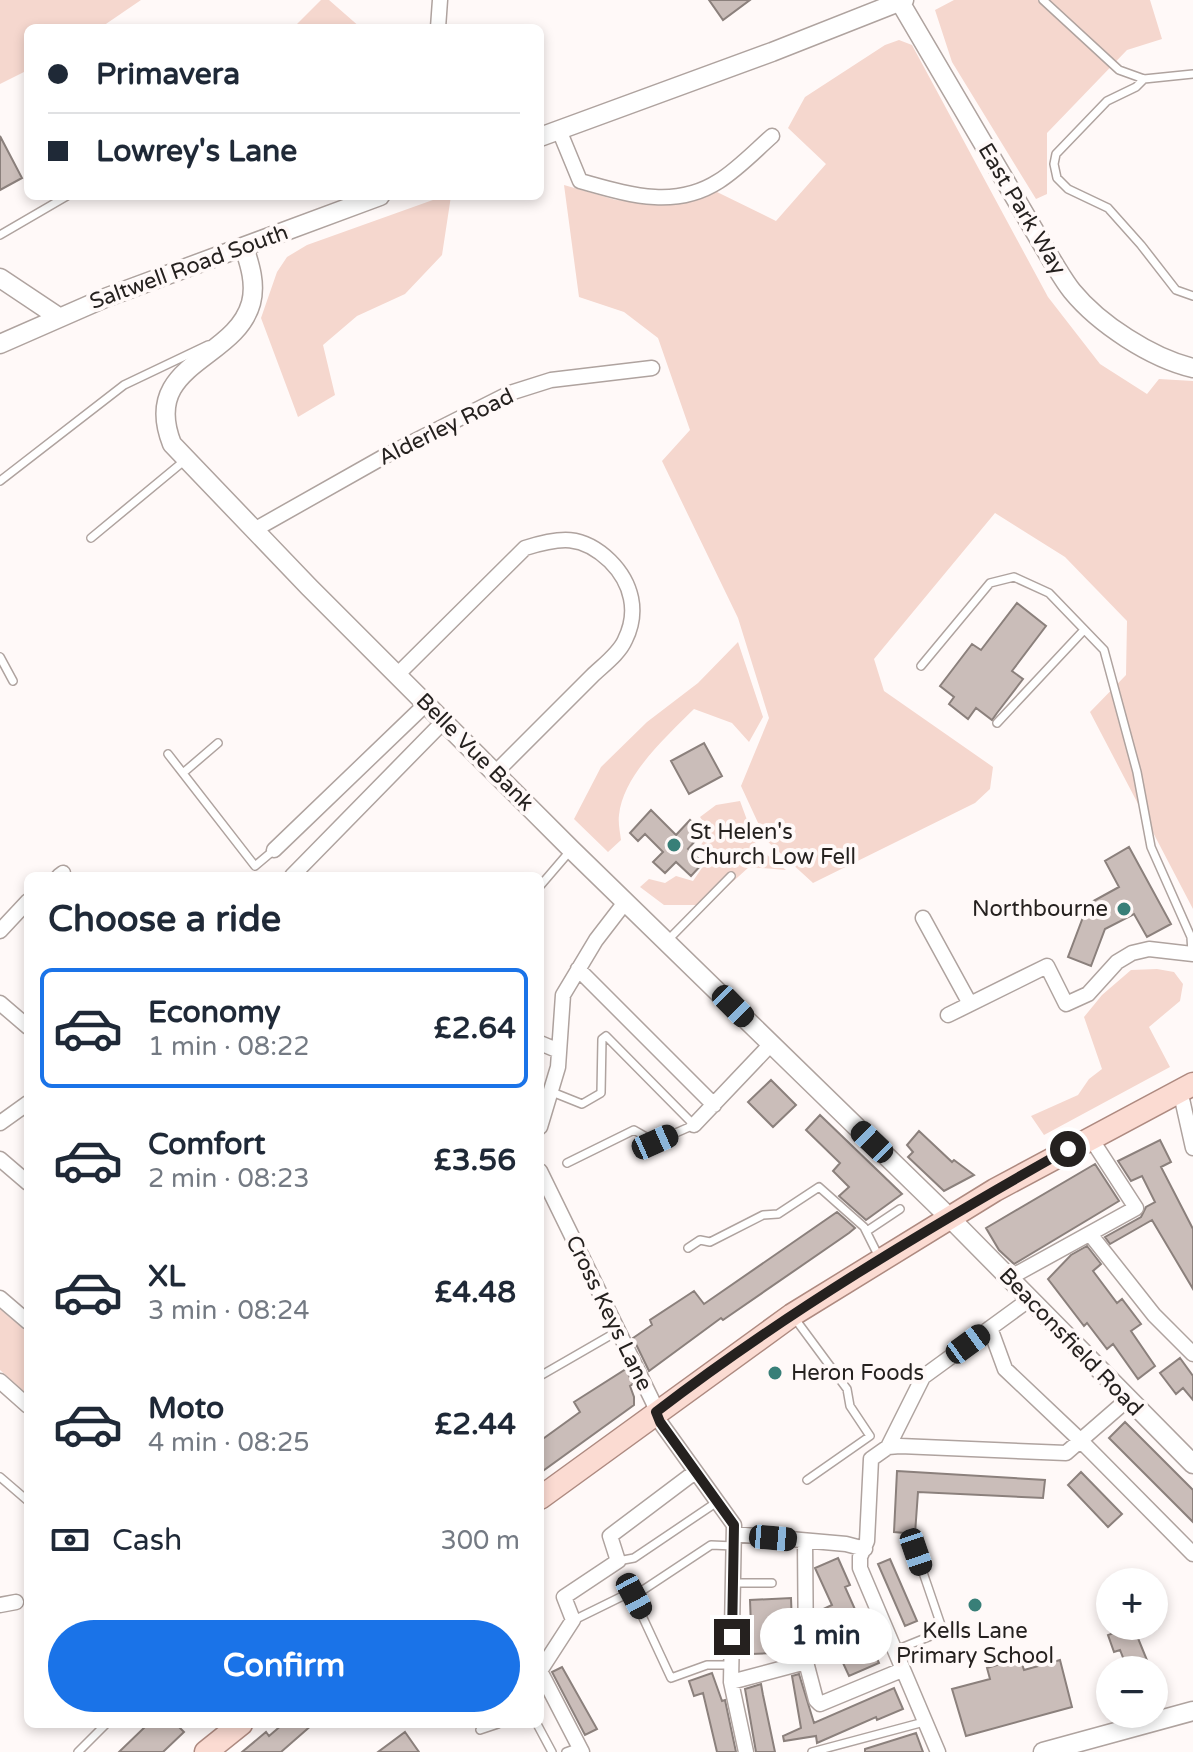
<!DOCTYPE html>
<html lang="en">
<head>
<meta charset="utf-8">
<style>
  :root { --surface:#fff; --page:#f2f2f3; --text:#1f2937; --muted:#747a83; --line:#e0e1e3; --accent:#1a73e8 }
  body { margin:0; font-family:"Varela Round",sans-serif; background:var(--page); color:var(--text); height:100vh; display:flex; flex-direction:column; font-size:30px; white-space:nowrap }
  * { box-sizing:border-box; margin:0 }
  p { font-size:26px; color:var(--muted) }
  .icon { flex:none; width:44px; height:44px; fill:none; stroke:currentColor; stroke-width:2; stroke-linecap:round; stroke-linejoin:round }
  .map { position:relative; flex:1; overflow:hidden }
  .panel { position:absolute; left:24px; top:872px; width:520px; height:856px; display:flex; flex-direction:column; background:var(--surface); border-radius:12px; box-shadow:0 4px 12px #0003 }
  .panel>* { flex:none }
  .top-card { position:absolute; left:24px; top:24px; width:520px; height:176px; border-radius:12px; box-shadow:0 4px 12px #0003; display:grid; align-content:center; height:176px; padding:0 24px; background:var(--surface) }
  .buttons { position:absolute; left:1096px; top:1568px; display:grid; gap:16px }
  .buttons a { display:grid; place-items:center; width:72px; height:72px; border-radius:50%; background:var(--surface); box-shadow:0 4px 12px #0003; font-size:40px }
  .end { position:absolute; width:36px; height:36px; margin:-18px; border:10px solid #25211f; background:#fff; box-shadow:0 0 0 4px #fff }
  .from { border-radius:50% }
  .bubble { position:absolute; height:56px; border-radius:28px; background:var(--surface); box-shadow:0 4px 12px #0003; font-size:26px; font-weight:800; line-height:56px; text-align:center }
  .car { position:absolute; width:24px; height:48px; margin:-24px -12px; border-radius:10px; box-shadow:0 0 6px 2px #0007; background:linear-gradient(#222 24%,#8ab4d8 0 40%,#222 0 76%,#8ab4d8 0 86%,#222 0) }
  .top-card b { display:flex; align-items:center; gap:28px; height:76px; font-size:30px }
  .top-card b+b { border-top:2px solid var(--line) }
  .top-card i { width:20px; height:20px; background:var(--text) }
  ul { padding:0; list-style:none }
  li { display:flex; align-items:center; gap:24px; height:120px; margin:0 16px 12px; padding:0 8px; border:4px solid transparent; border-radius:12px }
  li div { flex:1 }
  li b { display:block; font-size:30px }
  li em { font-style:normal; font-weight:800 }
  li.on { border-color:var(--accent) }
  li>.icon { width:72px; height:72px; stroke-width:1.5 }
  h2 { padding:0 24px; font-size:36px; line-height:96px }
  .pay { display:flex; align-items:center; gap:20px; height:88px; padding:0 24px; font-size:30px }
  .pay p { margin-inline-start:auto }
  .cta { display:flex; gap:16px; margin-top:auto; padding:16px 24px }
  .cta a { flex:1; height:92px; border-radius:48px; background:var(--accent); color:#fff; font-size:32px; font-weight:800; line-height:92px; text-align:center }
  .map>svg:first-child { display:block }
  .green { fill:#f5d7ce }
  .building { fill:#cabdb9; stroke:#8b807c; stroke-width:2 }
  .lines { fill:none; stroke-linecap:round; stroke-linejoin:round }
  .service-casing { stroke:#afa39f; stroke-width:10 }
  .minor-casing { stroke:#afa39f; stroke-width:17 }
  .tertiary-casing { stroke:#afa39f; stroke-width:21 }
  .primary-casing { stroke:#ae8a80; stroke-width:25 }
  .service { stroke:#fff; stroke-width:7 }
  .minor { stroke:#fff; stroke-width:14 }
  .tertiary { stroke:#fff; stroke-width:18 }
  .primary { stroke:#fbdbd2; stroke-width:22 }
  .route { stroke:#25211f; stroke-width:10 }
  .poi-dot { fill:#387f78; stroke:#fff9f8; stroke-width:3 }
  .labels { text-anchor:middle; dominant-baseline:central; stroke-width:8; stroke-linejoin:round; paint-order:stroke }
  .street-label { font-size:22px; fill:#25211f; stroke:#fff9f8 }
  .poi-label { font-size:22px; fill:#25211f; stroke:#fff9f8; text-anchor:start }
</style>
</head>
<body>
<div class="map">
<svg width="1193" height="1752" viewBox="0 0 1193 1752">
  <rect width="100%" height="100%" fill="#fff9f8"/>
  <!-- green -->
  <path class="green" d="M0 0H141L100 28H28V70L0 84Z
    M321 0H329L361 28H293Z
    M954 0H1150L1162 39 1127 50 1047 133V194L1036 199 952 62 935 10Z
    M899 40 912 45 1048 297 1100 364 1147 394 1159 379 1193 381V909L1090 712 1126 675 1127 621 1065 557 995 513 874 659 884 691 993 767 990 789 975 803 813 883 766 840 741 786 769 718 738 618 662 461 690 430 658 338 624 312 579 297 564 185 616 200 670 204 717 192 776 221 826 164 788 128 805 97 885 45Z
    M444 196H451L442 255 405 294 357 316 323 345 335 395 298 417 261 318 277 272 287 257 307 245Z
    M738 642 763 717 749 742 732 723 694 709C667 736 623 775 619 815 618 823 620 832 621 840L608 852 574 819 601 767 647 722 698 683Z
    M740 801 757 847 786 870 749 867 707 905H664L640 887 649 879 665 883 676 876 693 881 708 859 700 846 710 832 700 817 716 805Z
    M1157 969 1174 972 1183 984 1180 1001 1149 1027 1170 1067 1044 1135 1031 1116 1078 1095 1089 1079 1102 1069 1084 1017 1102 995 1131 970Z
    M0 1309 28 1333V1395L0 1370Z"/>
  <!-- building -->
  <path class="building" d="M709 0H750L723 20Z
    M0 136 22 178 0 190Z
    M1017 603 1046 626 1012 671 1023 679 997 713 992 720 976 708 968 719 949 704 954 697 940 686 972 644 981 650Z
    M704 743 722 776 689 794 671 761Z
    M651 810 676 835 690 820 703 832 688 849 703 863 691 876 676 862 665 873 653 862 663 852 645 834 638 841 630 833Z
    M1129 847 1171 924 1147 937 1134 914 1105 929 1091 966 1068 957 1088 904 1119 887 1105 861Z
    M771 1080 796 1105 773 1127 748 1102Z
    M820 1115 902 1194 866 1220 839 1196 849 1187 833 1171 840 1163 806 1130Z
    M919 1131 952 1162 954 1160 974 1175 944 1191 908 1157 913 1152 907 1145Z
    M1160 1140 1171 1162 1161 1167 1193 1229V1289L1152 1220 1110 1244 1105 1237 1141 1217 1146 1207 1155 1202 1142 1176 1131 1181 1118 1161Z
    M1095 1164 1119 1201 1014 1264 999 1250 986 1228Z
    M837 1212 855 1228 849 1233 723 1320 721 1318 649 1371 633 1338 652 1325 650 1320 694 1291 704 1304Z
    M1087 1246 1101 1264 1093 1271 1117 1303 1122 1299 1141 1324 1131 1331 1155 1366 1138 1379 1113 1344 1107 1349 1087 1323 1084 1326 1048 1279 1071 1255Z
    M1180 1358 1193 1376V1400L1183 1388 1176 1394 1160 1373Z
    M626 1369 633 1384 630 1386 634 1397V1405L540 1473V1441L580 1412 574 1402Z
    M1125 1422 1193 1490V1522L1109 1438Z
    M897 1471 1045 1480 1043 1498 918 1492 915 1534 894 1532Z
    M1081 1472 1122 1514 1108 1527 1068 1485Z
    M838 1558 850 1585 845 1587 879 1663 849 1676 819 1611 832 1605 815 1568Z
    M890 1559 917 1621 905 1626 878 1564Z
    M791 1598 793 1652 752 1654 750 1600Z
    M1133 1626 1151 1670H1128L1120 1650 1114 1652 1108 1635Z
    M1020 1658 1024 1670 1060 1660 1072 1707 966 1736 952 1689 990 1679 987 1668Z
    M562 1667 597 1729 585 1735 552 1672Z
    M712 1673 722 1701 725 1700 736 1752H717L703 1693 694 1696 689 1681Z
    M799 1674 814 1723 894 1688 903 1709 877 1720 876 1717 817 1743 816 1736 784 1741 783 1736 801 1728 792 1676Z
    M761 1684 763 1695 775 1752H756L745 1689Z
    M148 1724H176L184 1732 163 1752H119Z
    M283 1724H313L281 1752H242L266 1732 269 1736Z
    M405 1732 419 1752H378Z
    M916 1733 923 1752H865V1749Z"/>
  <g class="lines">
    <defs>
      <path id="service" d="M1043 0 1119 70 1144 79 1193 74
        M1144 79 1136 87 1107 101 1056 154 1054 164 1057 178 1068 189 1108 208 1141 245 1176 290 1193 296
        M0 235 67 196
        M0 481 124 385 208 345
        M91 538 184 461
        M0 657 13 681
        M921 666 990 583 1014 577 1049 593 1104 650 1137 772 1151 847 1191 937 1192 953
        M997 723 1084 630
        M168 754 255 866 274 850
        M183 773 218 743
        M540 886 570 851
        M668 940 731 876
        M552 1092 582 1104 601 1093 602 1039 606 1036 694 1125 655 1142 634 1130 567 1163
        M867 1231 900 1209
        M688 1248 700 1240 710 1242 763 1215 778 1214 819 1187 864 1227 879 1257
        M793 1316 847 1389 850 1406 870 1436 807 1480
        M540 1376 618 1331
        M0 1477 28 1501
        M618 1561 634 1558 717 1502
        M734 1583H772
        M634 1596 711 1545 734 1546
        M574 1620 631 1592 671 1678 707 1665H731
        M896 1650 943 1631 916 1552
        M537 1724 552 1752
        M480 1730 498 1724
        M78 1752 106 1724
        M566 1752 580 1747
        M812 1752 924 1722"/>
      <path id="minor" d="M438 28 440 0
        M559 130 580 181C627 194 674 210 719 181 738 169 755 151 772 136
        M254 530 385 456 510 393 551 380 652 368
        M398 674 525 548C560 537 582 534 610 561 632 583 639 612 625 640 619 654 602 666 592 676 559 709 527 741 495 773
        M274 850 427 703
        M59 876 63 873
        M292 876 444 721
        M923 918 969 1002
        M0 931 28 901
        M578 969 714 1105
        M0 1003 28 1027
        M948 1015 1047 966 1066 1004 1088 994 1117 962 1132 953 1149 949 1193 954
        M540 1043 559 1051
        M1180 1090 1193 1148
        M0 1123 28 1103
        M694 1125 771 1044
        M540 1127 558 1067 563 995 596 940 626 901
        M0 1159 28 1183
        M540 1171 653 1402 660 1422 734 1525 731 1682 746 1752
        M1090 1234 1154 1315 1193 1354
        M1009 1278 1136 1208 1090 1137
        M0 1298 28 1322
        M990 1328 1005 1369 1080 1440 1193 1554
        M0 1381 28 1406
        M888 1447 923 1377 1030 1299
        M734 1534 846 1544 865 1549
        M805 1541 806 1662
        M0 1605 16 1602
        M731 1682 806 1662 816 1700 820 1704 902 1670
        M582 1752 540 1671 573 1620 564 1597 618 1561 610 1536 695 1472
        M938 1752 860 1568V1557L867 1541 871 1459 888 1447 900 1446 1066 1453 1127 1400"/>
      <path id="tertiary" d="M900 2 1051 259C1058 270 1064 281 1072 291 1099 324 1151 358 1193 368
        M540 137 772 52 904 0
        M244 247C250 265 256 284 251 303 235 361 140 363 172 444L309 587 571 849 950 1218 1193 1464
        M0 278 57 316
        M0 344 105 298 380 196
        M1043 1752 1193 1711"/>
      <path id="primary" d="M540 1498 792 1315 995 1190 1193 1084
        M206 1752 241 1724"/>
    </defs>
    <!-- service casing -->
    <use href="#service" class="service-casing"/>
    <!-- minor casing -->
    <use href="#minor" class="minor-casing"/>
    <!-- tertiary casing -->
    <use href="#tertiary" class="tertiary-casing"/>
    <!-- primary casing -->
    <use href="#primary" class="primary-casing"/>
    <!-- service -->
    <use href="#service" class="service"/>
    <!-- minor -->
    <use href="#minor" class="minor"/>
    <!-- tertiary -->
    <use href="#tertiary" class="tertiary"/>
    <!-- primary -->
    <use href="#primary" class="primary"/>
  </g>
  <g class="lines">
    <!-- route -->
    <path class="route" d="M732 1637 734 1525 660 1422 656 1412C785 1313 926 1229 1068 1149"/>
  </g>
  <!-- markers -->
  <g class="poi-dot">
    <circle cx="674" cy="845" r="8"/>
    <circle cx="1124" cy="909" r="8"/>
    <circle cx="775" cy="1373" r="8"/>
    <circle cx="975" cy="1605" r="8"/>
  </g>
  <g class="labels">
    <!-- street labels -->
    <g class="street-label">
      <text transform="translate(1022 209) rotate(59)">East Park Way</text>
      <text transform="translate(189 267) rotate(-20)">Saltwell Road South</text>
      <text transform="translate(446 427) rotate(-26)">Alderley Road</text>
      <text transform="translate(475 752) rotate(45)">Belle Vue Bank</text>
      <text transform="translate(609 1313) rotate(64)">Cross Keys Lane</text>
      <text transform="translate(1071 1342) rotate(46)">Beaconsfield Road</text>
    </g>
    <!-- poi labels -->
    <g class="poi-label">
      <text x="690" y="832">St Helen's<tspan x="690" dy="25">Church Low Fell</tspan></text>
      <text x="1108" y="909" text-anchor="end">Northbourne</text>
      <text x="791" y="1373">Heron Foods</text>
      <text x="975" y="1631" text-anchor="middle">Kells Lane<tspan x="975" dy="25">Primary School</tspan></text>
    </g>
  </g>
</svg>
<div class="buttons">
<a>+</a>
<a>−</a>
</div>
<i class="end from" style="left:1068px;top:1149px"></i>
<i class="end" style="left:732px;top:1637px"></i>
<div class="bubble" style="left:760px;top:1608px;width:132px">1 min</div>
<i class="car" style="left:733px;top:1006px;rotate:135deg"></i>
<i class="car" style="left:655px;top:1142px;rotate:66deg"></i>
<i class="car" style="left:872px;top:1142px;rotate:314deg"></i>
<i class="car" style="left:968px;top:1344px;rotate:54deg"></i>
<i class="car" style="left:773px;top:1538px;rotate:95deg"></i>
<i class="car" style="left:916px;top:1552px;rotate:161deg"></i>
<i class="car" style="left:634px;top:1596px;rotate:152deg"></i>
<div class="top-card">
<b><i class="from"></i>Primavera</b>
<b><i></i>Lowrey's Lane</b>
</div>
<section class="panel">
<h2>Choose a ride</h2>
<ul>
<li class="on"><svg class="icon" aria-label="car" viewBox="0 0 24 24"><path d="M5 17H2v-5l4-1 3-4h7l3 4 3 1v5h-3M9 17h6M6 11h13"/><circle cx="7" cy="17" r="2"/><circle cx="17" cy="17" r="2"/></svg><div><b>Economy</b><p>1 min · 08:22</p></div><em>£2.64</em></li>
<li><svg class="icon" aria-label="car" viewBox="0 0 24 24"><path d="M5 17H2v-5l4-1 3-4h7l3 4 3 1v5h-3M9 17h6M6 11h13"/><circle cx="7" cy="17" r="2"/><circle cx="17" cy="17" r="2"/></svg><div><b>Comfort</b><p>2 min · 08:23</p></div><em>£3.56</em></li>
<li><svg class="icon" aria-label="car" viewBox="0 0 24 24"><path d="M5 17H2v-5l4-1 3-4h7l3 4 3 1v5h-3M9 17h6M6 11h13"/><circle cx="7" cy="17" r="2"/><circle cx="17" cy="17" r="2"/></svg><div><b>XL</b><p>3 min · 08:24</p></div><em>£4.48</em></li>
<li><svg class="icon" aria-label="car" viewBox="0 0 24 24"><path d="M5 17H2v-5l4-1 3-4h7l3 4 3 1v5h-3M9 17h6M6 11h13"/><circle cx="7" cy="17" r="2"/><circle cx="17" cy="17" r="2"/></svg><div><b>Moto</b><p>4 min · 08:25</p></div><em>£2.44</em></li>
</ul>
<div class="pay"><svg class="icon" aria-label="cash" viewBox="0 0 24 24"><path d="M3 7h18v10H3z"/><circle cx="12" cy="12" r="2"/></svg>Cash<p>300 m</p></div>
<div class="cta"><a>Confirm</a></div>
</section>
</div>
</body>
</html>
